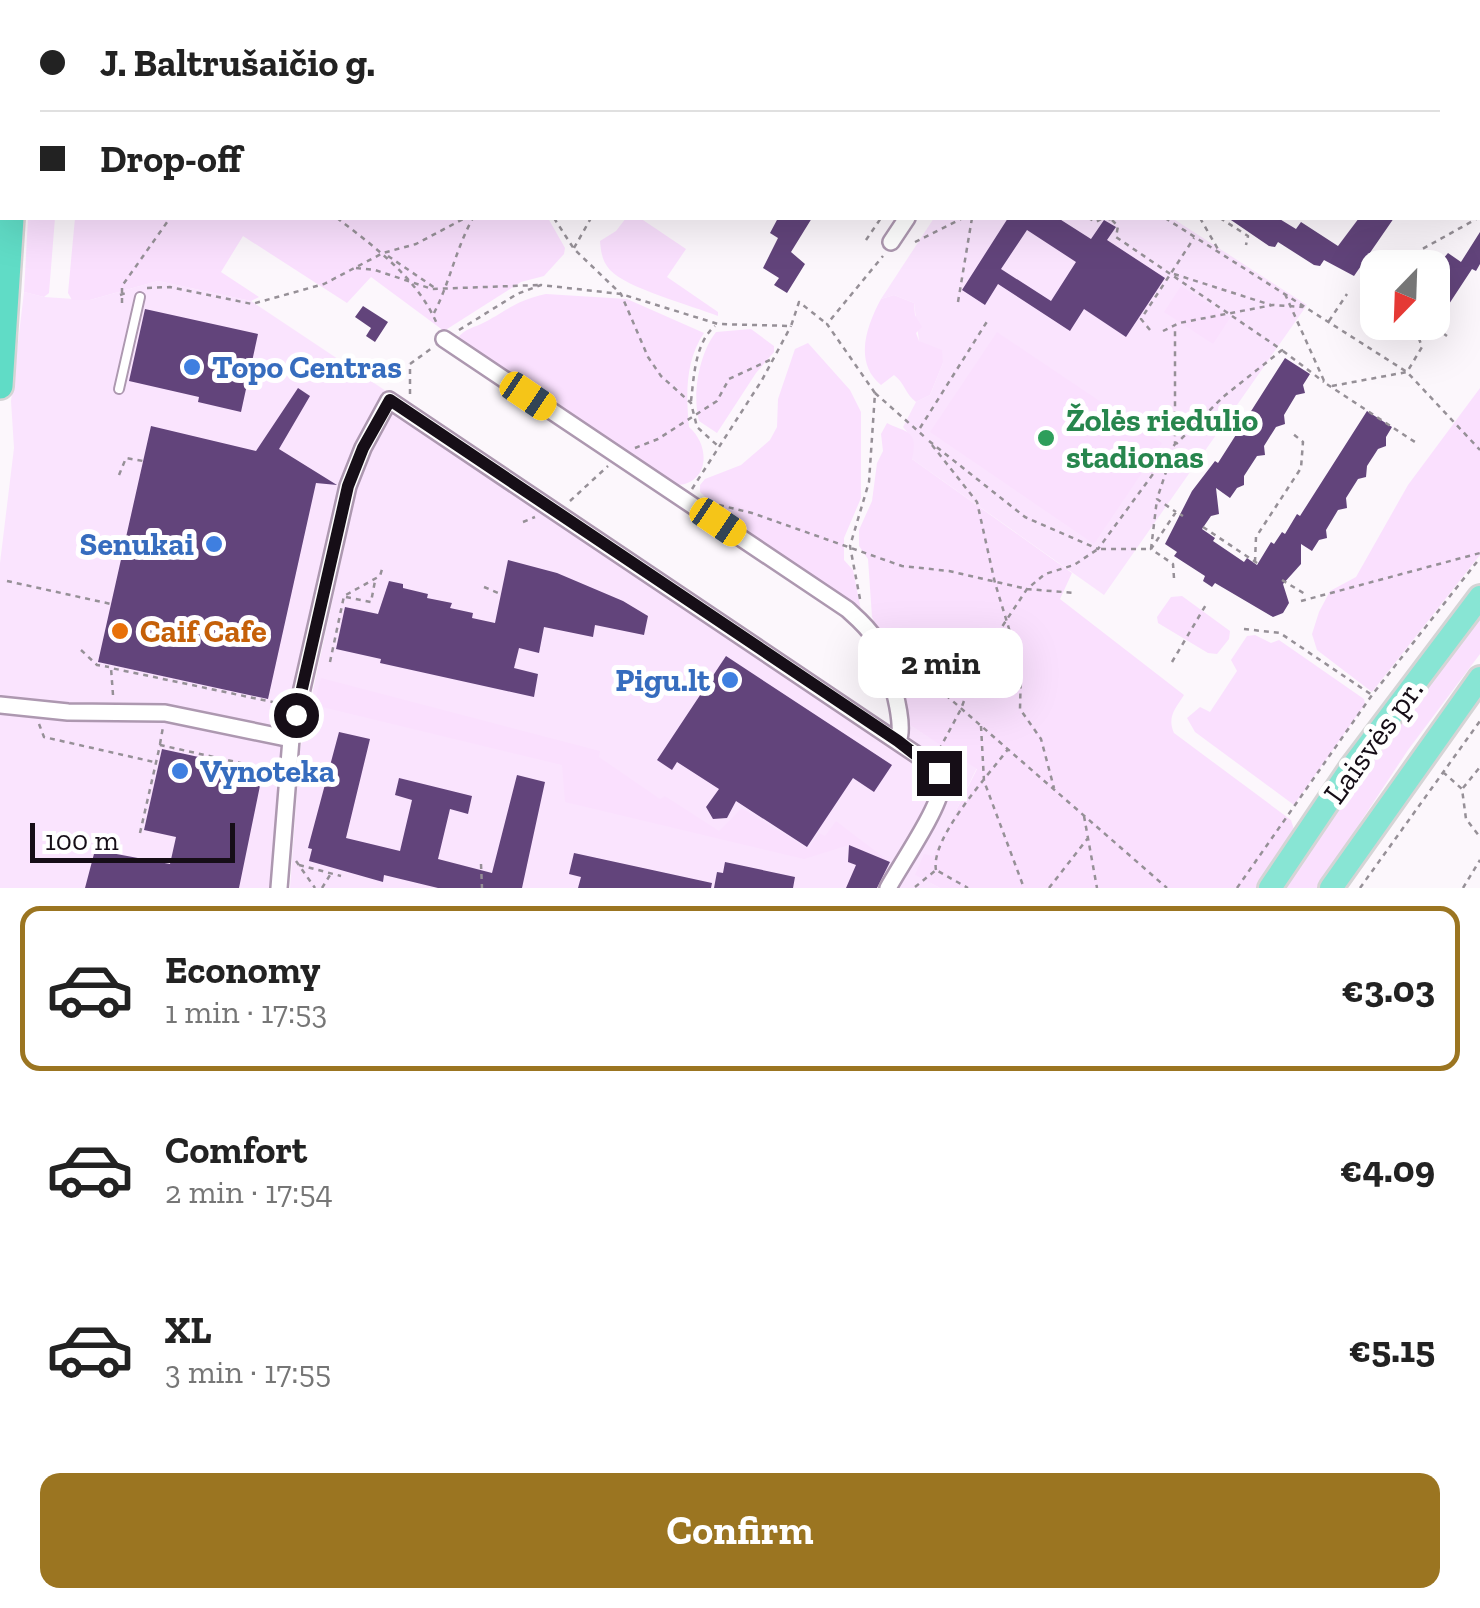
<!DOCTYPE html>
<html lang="en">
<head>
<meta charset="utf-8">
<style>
  :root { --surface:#fff; --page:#f6f6f6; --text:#222; --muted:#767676; --line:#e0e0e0; --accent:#9b7521 }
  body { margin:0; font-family:"Zilla Slab",serif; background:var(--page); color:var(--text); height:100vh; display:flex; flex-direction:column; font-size:38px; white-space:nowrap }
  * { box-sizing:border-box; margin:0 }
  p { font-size:32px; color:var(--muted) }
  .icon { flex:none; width:55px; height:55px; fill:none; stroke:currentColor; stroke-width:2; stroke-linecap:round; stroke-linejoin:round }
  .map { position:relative; height:888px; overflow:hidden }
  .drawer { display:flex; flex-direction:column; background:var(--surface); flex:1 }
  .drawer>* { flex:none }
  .banner { position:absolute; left:0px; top:0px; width:1480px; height:220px; box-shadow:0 10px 40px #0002; display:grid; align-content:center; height:220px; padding:0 40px; background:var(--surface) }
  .needle { width:65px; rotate:203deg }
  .tools { position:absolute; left:1360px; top:250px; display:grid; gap:20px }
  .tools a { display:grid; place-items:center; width:90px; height:90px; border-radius:20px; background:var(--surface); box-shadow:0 10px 40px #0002; font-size:50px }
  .scale { position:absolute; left:30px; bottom:25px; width:205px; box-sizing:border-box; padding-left:10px; border:5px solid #160e17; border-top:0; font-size:28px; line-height:35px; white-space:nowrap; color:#160e17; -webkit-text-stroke:8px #fff; paint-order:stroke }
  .end { position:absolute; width:45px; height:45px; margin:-22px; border:12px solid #160e17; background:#fff; box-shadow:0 0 0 5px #fff }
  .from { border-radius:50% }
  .bubble { position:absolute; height:70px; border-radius:20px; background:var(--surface); box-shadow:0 10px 40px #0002; font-size:32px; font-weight:800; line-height:70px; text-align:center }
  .car { position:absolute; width:30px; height:60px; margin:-30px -15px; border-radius:12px; box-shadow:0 0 8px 2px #0007; background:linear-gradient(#f5c518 24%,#345 0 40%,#f5c518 0 76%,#345 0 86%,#f5c518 0) }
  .banner b { display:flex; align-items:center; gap:35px; height:95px; font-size:38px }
  .banner b+b { border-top:2px solid var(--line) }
  .banner i { width:25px; height:25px; background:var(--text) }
  ul { padding:18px 0 0; list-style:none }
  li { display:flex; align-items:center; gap:30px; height:165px; margin:0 20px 15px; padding:0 20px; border:5px solid transparent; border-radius:20px }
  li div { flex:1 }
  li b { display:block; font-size:38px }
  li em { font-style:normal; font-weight:800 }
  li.current { border-color:var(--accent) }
  li>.icon { width:90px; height:90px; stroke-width:1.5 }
  .primary-button { display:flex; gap:20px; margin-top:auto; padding:20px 40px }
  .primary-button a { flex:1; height:115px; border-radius:20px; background:var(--accent); color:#fff; font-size:40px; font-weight:800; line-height:115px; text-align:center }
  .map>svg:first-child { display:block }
  .built { fill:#fae4fe }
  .green { fill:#fae0fe }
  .building { fill:#62447b; fill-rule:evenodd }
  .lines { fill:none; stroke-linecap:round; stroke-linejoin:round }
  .service-casing { stroke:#ad98b0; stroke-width:12 }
  .minor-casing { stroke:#ad98b0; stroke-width:20 }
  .primary-casing { stroke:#d5d4d5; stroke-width:28 }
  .trunk-casing { stroke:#d5d4d5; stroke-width:30 }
  .path { stroke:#969097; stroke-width:2.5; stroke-dasharray:5 5; stroke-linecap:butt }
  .service { stroke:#fff; stroke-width:8 }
  .minor { stroke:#fff; stroke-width:15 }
  .primary { stroke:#88e5d4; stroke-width:22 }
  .trunk { stroke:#60dcc6; stroke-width:25 }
  .route { stroke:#160e17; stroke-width:12 }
  .shop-dot { fill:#3f7fe0; stroke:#fff; stroke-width:4 }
  .leisure-dot { fill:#2e9e5b; stroke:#fff; stroke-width:4 }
  .food-dot { fill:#e8710a; stroke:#fff; stroke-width:4 }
  .labels { text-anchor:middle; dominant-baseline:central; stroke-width:10; stroke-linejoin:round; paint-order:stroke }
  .shop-label { font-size:32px; font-weight:bold; fill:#366cbe; stroke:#fff; text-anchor:start }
  .leisure-label { font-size:32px; font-weight:bold; fill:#27864d; stroke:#fff; text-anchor:start }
  .food-label { font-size:32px; font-weight:bold; fill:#c56008; stroke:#fff; text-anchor:start }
  .street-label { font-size:32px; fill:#160e17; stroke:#fff }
</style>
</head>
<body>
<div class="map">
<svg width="1480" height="888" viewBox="0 0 1480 888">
  <rect width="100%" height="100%" fill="#fcf7fc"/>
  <!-- built -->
  <path class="built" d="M934 218H1172L1307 305 1104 595 912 459V438L903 427 916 402 930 395 943 363 919 341 914 303 894 295 881 299Z
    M158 281 251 301 386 391 347 462 284 729 273 888H0V563L14 448 11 401 24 292 44 297 90 300Z
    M399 400 892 729 908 724 977 768 933 857 916 875 940 888H290L300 750 347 534 359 479 376 439Z"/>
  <!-- green -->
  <path class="green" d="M28 218H55L49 293 44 297 24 292Z
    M75 218H548L565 248 564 254 544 276 521 282 444 331 371 277 347 303 243 236 221 272 259 297 251 301 158 281 90 300H72L68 293Z
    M626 218H640L686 249 667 277 718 312V316C693 306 626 288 610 270 602 261 601 252 600 241L616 231Z
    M1181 286 1230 318 1213 344 1164 312Z
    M546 294 627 299 704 333C685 361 686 395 689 427 712 447 708 485 676 485L602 441 457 339C465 328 474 328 485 322 511 308 515 301 546 294Z
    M894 295 914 303 915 315 922 327 916 333 919 341 942 350 943 363 930 395 916 402C905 394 905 383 894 375L881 385C853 362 867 325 881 299Z
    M751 329 774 346V352L756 373 717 433 699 421C692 394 699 354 716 332Z
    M997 332 1162 443 1094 544 930 432Z
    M808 343 850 390 861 412V498L844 538V560L853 570 861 610 742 532 700 492V485L705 479 741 465 770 440 777 427 778 399 795 349Z
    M1480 388V555L1372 692 1317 650 1312 634 1319 612 1330 591 1356 577 1408 485Z
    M887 423C906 433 919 429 912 459L1072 573 1060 599 1184 695C1175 709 1167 717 1174 733L1291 820 1296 836 1260 888H940L915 875 924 854 933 856 977 769 908 724 885 644 872 617 868 559 859 546V530L872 501 877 463 883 451 881 434Z
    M1182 596 1230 631 1229 639 1217 654 1208 653 1158 623 1157 617 1171 597Z
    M1480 610V654L1408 750 1317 888H1280L1345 793Z
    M1255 635 1271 643 1279 640 1364 699 1365 704 1294 805 1195 732 1187 718 1200 707 1210 712 1237 671 1231 660 1247 636Z
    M321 678 600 751 599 757 660 799 665 796 719 831 742 808 808 849 819 833 825 836 836 821 891 863 849 845 804 859 565 802 562 765 314 705Z"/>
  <!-- building -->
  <path class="building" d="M778 218H812L791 252 805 264 787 293 774 285 779 278 763 268 778 238 770 233Z
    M1008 218H1058L1091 239 1104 220 1116 227 1107 240 1165 278 1126 337 1084 309 1070 331 998 284 985 305 962 290ZM1027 230 1076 262 1051 301 1001 269Z
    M1228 218H1278L1296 229 1301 222 1338 246 1359 218H1394L1354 276 1324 260 1320 266 1314 265 1278 242 1275 247 1269 246Z
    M1480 232V264L1476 271 1472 269 1432 330V272L1448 253 1461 262Z
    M363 306 388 322 375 342 366 336 371 328 355 317Z
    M145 309 258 334 241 412 198 402 199 397 129 381Z
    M1285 358 1310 374 1303 385 1305 393 1296 395 1284 415 1285 424 1276 427 1264 446 1265 455 1257 456 1244 476V485L1237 488 1230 498 1216 488 1219 514 1211 516 1202 529 1215 538 1213 541 1244 562 1247 558 1257 565 1271 542 1274 544 1282 532 1285 534 1297 514 1300 516 1367 411 1392 427 1386 437V446L1378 449 1367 466 1366 477 1358 479 1346 498 1347 508 1338 510 1326 530 1327 538 1319 540 1312 551 1301 544V564L1283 584 1289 603 1283 613 1273 617 1215 583 1212 587 1203 581 1205 576 1174 556 1177 552 1165 544 1192 491 1215 461 1218 463Z
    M298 388 310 396 279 449 337 485 316 483 268 699 98 662 151 426 256 451Z
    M508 560 557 573 623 601 648 616 644 635 595 625 593 637 544 627 539 653 519 648 514 668 538 674 534 697 380 663 381 659 336 649 345 607 378 614 389 581 403 584V588L428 594 427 598 452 603 450 608 473 613 472 618 495 623Z
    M726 656 892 765 874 792 853 778 807 847 736 801 727 818 713 819 706 807 719 789 677 762 672 770 657 760Z
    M339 732 370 739 346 838 400 851 412 800 395 795 399 778 472 796 468 814 450 809 438 859 492 873 517 775 545 782 522 888H438L384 875 383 882 309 861 312 849 308 848Z
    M162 749 263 771 239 888H85L95 850 170 864 176 837 144 830Z
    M849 845 890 862 877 888H846L856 865 848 862Z
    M574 853 712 883 711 888H578L581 877 569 874Z
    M725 862 795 877 793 888H714L717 872 723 873Z"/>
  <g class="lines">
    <defs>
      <path id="service" d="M119 389 140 297"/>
      <path id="minor" d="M1049 2 1050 0
        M891 242 907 218
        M444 339 847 609C857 618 868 627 875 639 886 657 907 723 898 741
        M0 705 68 712 165 713 291 739
        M279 888 291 739 296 715 348 486 363 448 389 400 932 765C937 771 942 778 941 787 939 809 900 866 888 888"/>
      <path id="primary" d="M1270 888 1351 768 1480 597
        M1331 888 1480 678"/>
      <path id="trunk" d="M25 2V0
        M0 386 11 218"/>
    </defs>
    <!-- service casing -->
    <use href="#service" class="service-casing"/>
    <!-- minor casing -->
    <use href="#minor" class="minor-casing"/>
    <!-- primary casing -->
    <use href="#primary" class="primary-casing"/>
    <!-- trunk casing -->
    <use href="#trunk" class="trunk-casing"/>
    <!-- path -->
    <path class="path" d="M174 0 175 2
      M386 0 390 2
      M757 0 759 2
      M902 0 906 2
      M1084 0 1085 2
      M1246 0 1248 2
      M88 2 89 0
      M201 2 203 0
      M303 2 304 0
      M394 2H422
      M447 2 472 0
      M725 2 727 0
      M1021 2 1023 0
      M1343 2 1344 0
      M1404 2 1414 0
      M1475 2 1476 0
      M1478 52 1480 54
      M1478 83 1480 84
      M337 218C375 247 418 279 437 324
      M554 218 574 249 621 294 648 357 661 376 691 403 697 427 718 446
      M1088 218 1096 222 1103 218
      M1106 218 1112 220 1114 218
      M1165 218 1407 372 1480 450
      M1200 218 1219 251
      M1220 218 1248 236 1246 245
      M1112 220 1118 226 1116 237 1282 350 1223 397 1176 444
      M866 240 881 218
      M915 242 963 218
      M574 248 591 218
      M388 256 435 288
      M356 268 375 270 432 289 539 285
      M1388 268 1480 217
      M1416 268 1423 250
      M1174 274 1271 305
      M1376 274 1378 273
      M147 288 170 287 252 304 324 284 383 253 416 244 465 218
      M1285 294 1325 383 1418 444
      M120 295 129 292
      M958 302 972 218
      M122 303V286L170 218
      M434 313C450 282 456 248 473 218
      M1329 321 1347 294
      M1427 322 1447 336
      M459 330 517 294 541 285 621 294 718 324 791 326 799 302 827 324
      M1150 330 1141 319 1194 238
      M1163 331 1179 323 1273 305 1303 307
      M1283 351 1324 382
      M341 370 375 375 409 364
      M1332 386 1407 372 1422 347 1413 322
      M875 393 927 439
      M410 394V364L432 348
      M691 401C694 376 695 343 715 326
      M920 428 988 320
      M929 441 1025 517 1098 549 1175 444V325
      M932 445 977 502 995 583 1021 668 1020 709 1041 739 1054 788
      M635 448 658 439 717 401 729 379 772 359
      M1173 451 1157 499 1176 512
      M119 475 126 458 143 461
      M692 489 762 380 791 326
      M570 501 608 466
      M719 505 752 513 902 566 949 571 1027 589 1075 593
      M523 522 535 517
      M1203 527 1260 565
      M1255 562 1256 537 1301 468 1303 442 1292 433
      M1174 578 1173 564 1151 549 1176 512 1183 516
      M1282 580 1305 594
      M7 581 111 604
      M484 587 498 593
      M346 597 371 602 375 581
      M860 599 850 546 869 482 875 393 827 324 883 256
      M1301 601 1480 553
      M1244 629 1280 633 1372 695
      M81 650 97 665 109 667
      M330 662 344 596 380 576 383 566
      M1172 662 1207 603
      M903 669 948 697 1167 888
      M113 695 111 668 282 704
      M39 724 44 737 154 762
      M981 726 984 781 1024 888
      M160 744 163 727
      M939 750 961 709 978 663 1027 589 1045 574 1074 565 1098 549H1151L1157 499
      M1443 772 1462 789 1466 819 1480 837
      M1463 788 1480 767
      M1084 816 1097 888
      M140 833 160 745 272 770
      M296 861 315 888
      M481 864 482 888
      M299 865 341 876
      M936 870C930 838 989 775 1008 749
      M915 887 936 870 968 888
      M322 888 330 875
      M1049 888 1088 838
      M1237 888 1372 695 1480 558
      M1360 888 1480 721
      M1463 888 1480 860"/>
    <!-- service -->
    <use href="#service" class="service"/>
    <!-- minor -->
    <use href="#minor" class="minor"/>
    <!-- primary -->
    <use href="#primary" class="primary"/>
    <!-- trunk -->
    <use href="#trunk" class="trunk"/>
  </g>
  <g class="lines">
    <!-- route -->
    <path class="route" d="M296 715 348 486 363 448 390 400 898 741 939 773"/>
  </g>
  <!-- markers -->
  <g class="shop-dot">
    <circle cx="192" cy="367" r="10"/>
    <circle cx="214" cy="544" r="10"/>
    <circle cx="730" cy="680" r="10"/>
    <circle cx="180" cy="771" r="10"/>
  </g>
  <circle class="leisure-dot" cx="1046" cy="438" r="10"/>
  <circle class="food-dot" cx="120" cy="631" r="10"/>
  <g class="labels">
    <!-- shop labels -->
    <g class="shop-label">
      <text x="212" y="367">Topo Centras</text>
      <text x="194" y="544" text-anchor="end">Senukai</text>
      <text x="710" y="680" text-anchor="end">Pigu.lt</text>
      <text x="200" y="771">Vynoteka</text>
    </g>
    <!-- leisure labels -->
    <g class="leisure-label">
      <text x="1066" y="420">Žolės riedulio<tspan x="1066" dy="37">stadionas</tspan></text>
    </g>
    <!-- food labels -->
    <g class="food-label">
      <text x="140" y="631">Caif Cafe</text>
    </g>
    <!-- street labels -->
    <g class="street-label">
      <text transform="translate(1373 741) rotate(-54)">Laisvės pr.</text>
    </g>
  </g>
</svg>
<div class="tools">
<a><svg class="needle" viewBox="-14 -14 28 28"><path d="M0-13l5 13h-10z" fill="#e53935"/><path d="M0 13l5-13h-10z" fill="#767676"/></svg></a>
</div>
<div class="scale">100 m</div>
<i class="end from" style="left:296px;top:715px"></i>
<i class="end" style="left:939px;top:773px"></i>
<div class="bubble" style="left:858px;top:628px;width:165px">2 min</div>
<i class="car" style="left:528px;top:396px;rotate:124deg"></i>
<i class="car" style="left:718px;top:522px;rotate:124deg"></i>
<div class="banner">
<b><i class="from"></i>J. Baltrušaičio g.</b>
<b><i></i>Drop-off</b>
</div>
</div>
<section class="drawer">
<ul>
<li class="current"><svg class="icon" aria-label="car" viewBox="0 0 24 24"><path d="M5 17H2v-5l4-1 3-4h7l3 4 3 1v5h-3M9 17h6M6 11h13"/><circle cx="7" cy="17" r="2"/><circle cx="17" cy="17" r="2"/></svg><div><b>Economy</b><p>1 min · 17:53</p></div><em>€3.03</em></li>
<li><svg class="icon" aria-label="car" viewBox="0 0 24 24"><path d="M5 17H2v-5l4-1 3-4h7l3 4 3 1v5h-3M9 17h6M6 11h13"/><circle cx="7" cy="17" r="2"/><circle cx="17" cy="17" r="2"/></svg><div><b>Comfort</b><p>2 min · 17:54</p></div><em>€4.09</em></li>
<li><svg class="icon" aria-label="car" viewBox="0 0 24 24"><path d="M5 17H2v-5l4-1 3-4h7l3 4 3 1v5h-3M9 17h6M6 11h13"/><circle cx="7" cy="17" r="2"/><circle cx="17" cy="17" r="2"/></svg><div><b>XL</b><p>3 min · 17:55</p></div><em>€5.15</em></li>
</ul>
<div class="primary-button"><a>Confirm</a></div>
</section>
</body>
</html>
